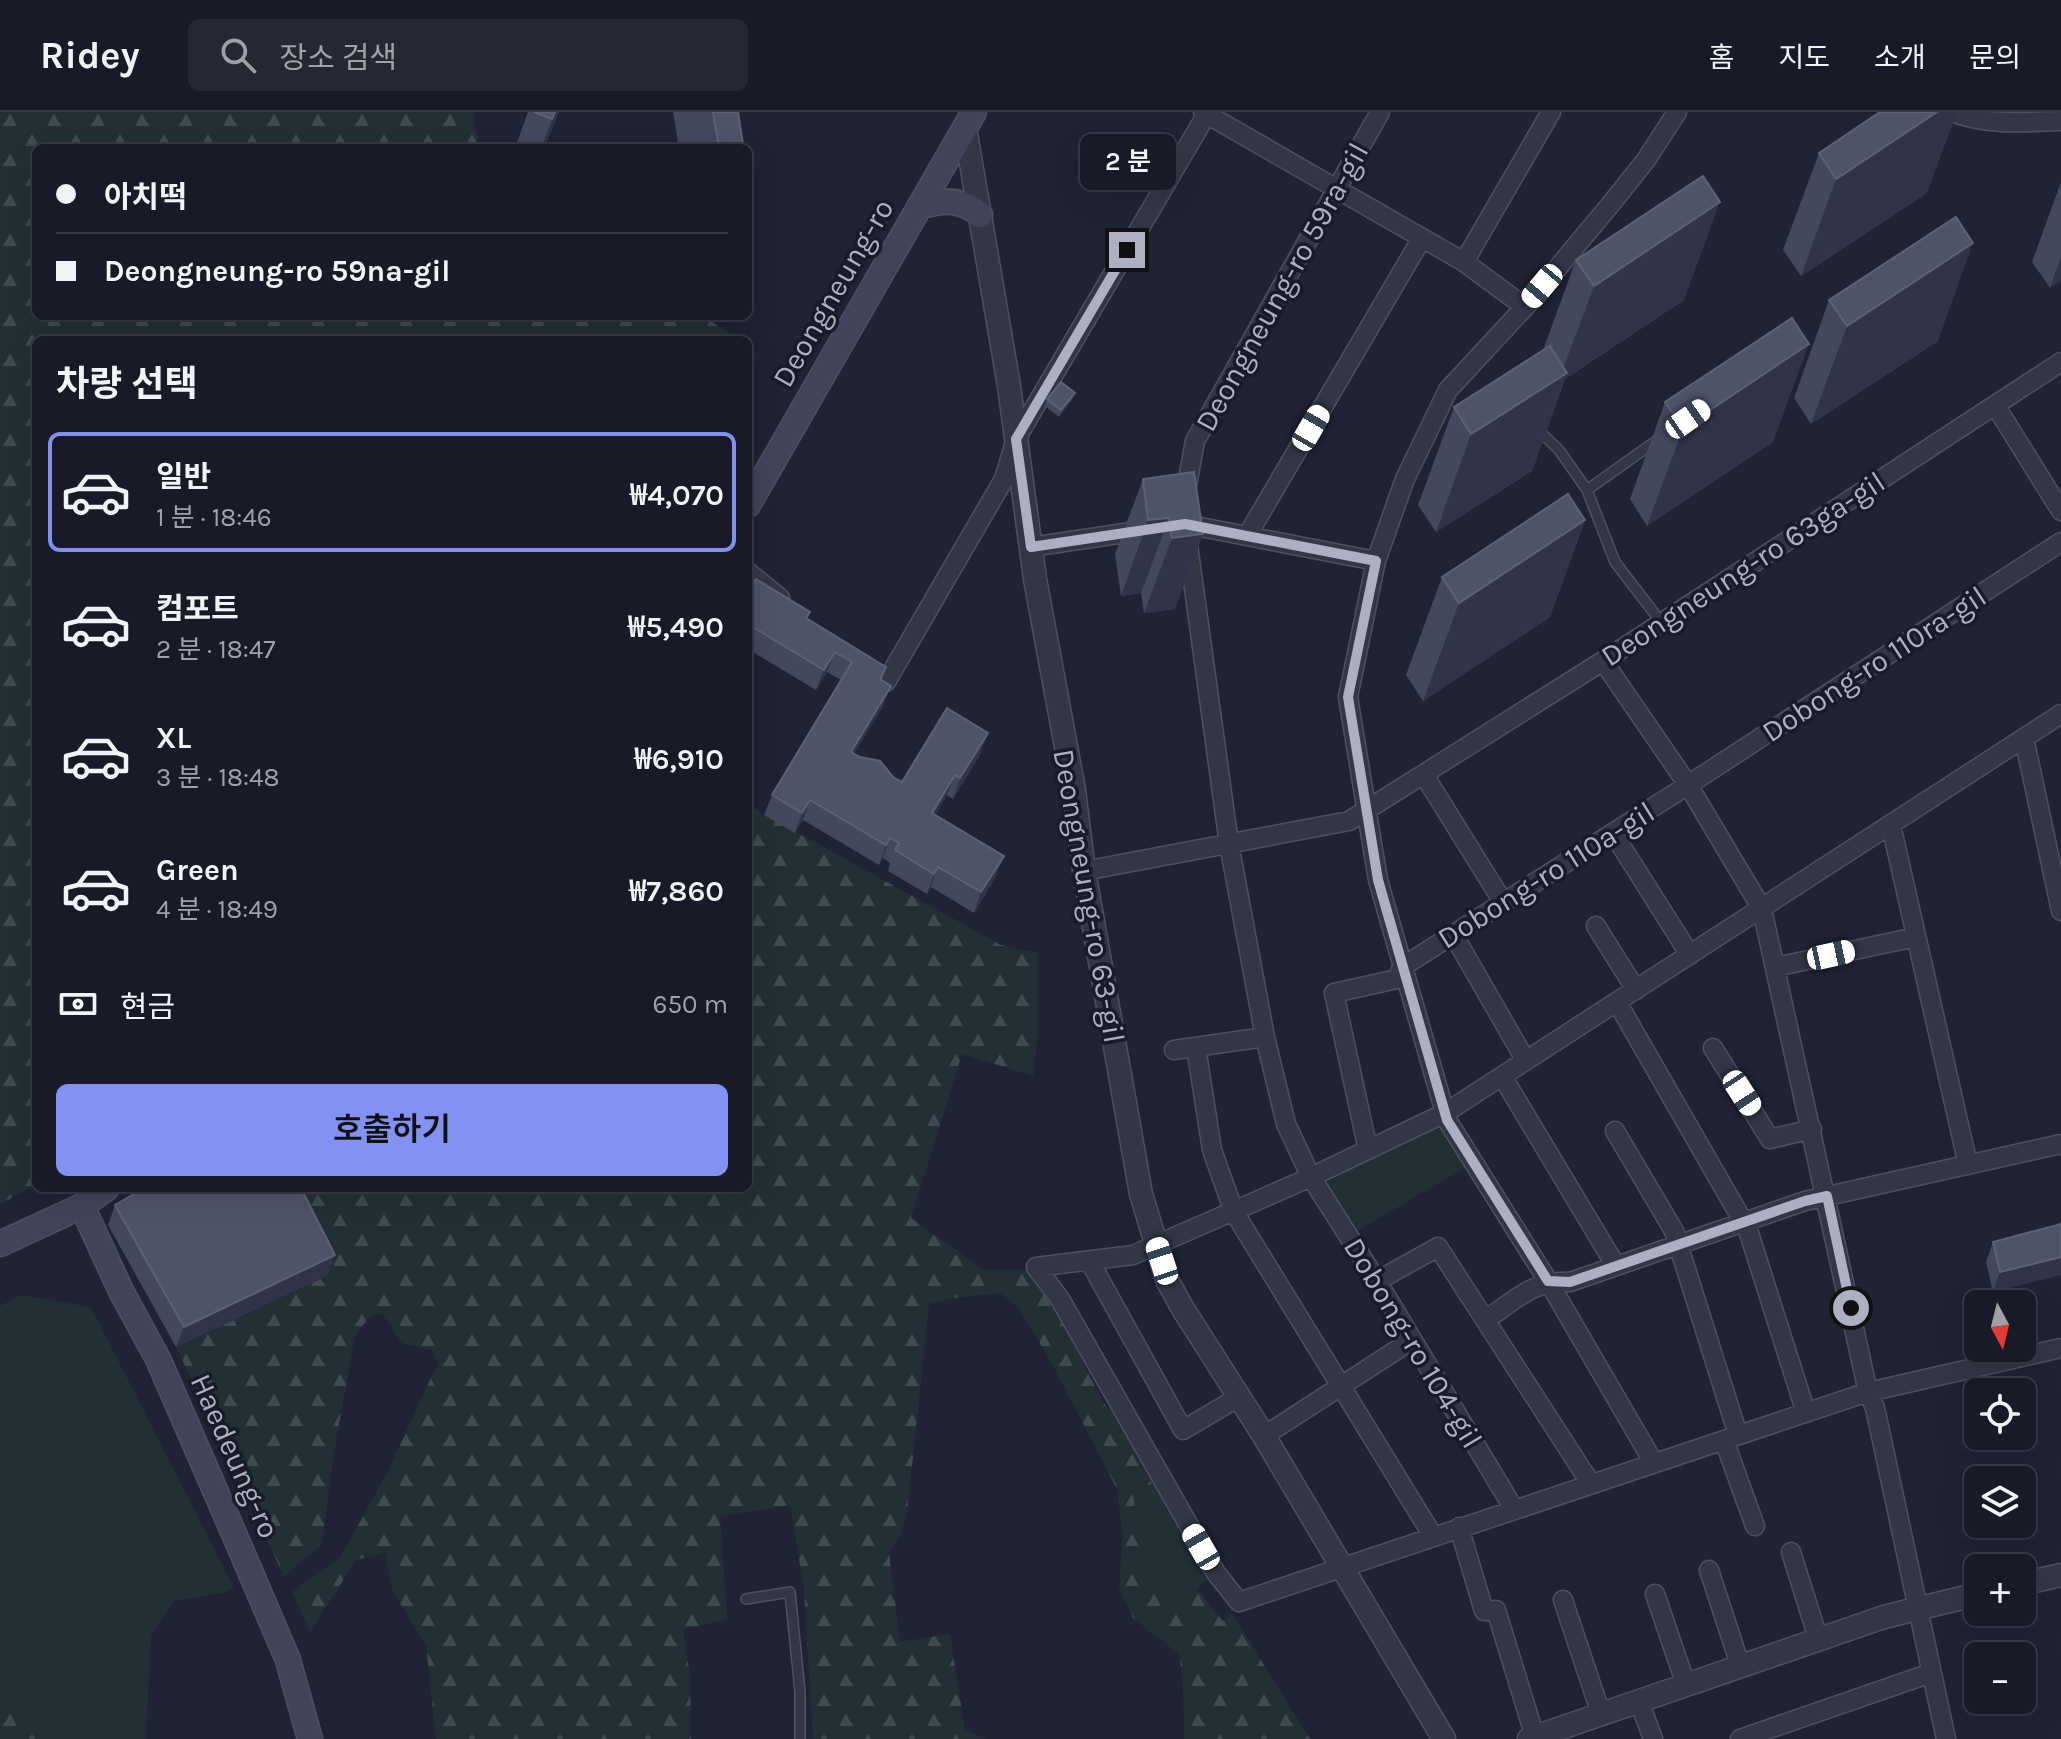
<!DOCTYPE html>
<html lang="ko">
<head>
<meta charset="utf-8">
<style>
  :root { --surface:#181a27; --page:#252733; --text:#f1f3f6; --muted:#9fa1a7; --line:#363844; --accent:#8291f2 }
  body { margin:0; font-family:Karla,"Noto Sans KR",sans-serif; background:var(--page); color:var(--text); height:100vh; display:flex; flex-direction:column; font-size:30px; white-space:nowrap }
  * { box-sizing:border-box; margin:0 }
  p { font-size:26px; color:var(--muted) }
  .icon { flex:none; width:44px; height:44px; fill:none; stroke:currentColor; stroke-width:2; stroke-linecap:round; stroke-linejoin:round }
  .map { position:relative; flex:1; overflow:hidden }
  .drawer { position:absolute; left:32px; top:224px; width:720px; height:856px; display:flex; flex-direction:column; background:var(--surface); border-radius:12px; box-shadow:0 8px 32px #0002,0 0 0 2px var(--line) }
  .drawer>* { flex:none }
  .banner { position:absolute; left:32px; top:32px; width:720px; height:176px; border-radius:12px; box-shadow:0 8px 32px #0002,0 0 0 2px var(--line); display:grid; align-content:center; height:176px; padding:0 24px; background:var(--surface) }
  .needle { width:52px; rotate:173deg }
  .tools { position:absolute; left:1964px; top:1178px; display:grid; gap:16px }
  .tools a { display:grid; place-items:center; width:72px; height:72px; border-radius:12px; background:var(--surface); box-shadow:0 8px 32px #0002,0 0 0 2px var(--line); font-size:40px }
  .end { position:absolute; width:36px; height:36px; margin:-18px; border:10px solid #adafc2; background:#111; box-shadow:0 0 0 4px #111 }
  .from { border-radius:50% }
  .bubble { position:absolute; height:56px; border-radius:12px; background:var(--surface); box-shadow:0 8px 32px #0002,0 0 0 2px var(--line); font-size:26px; font-weight:600; line-height:56px; text-align:center }
  .car { position:absolute; width:24px; height:48px; margin:-24px -12px; border-radius:10px; box-shadow:0 0 6px 2px #0007; background:linear-gradient(#fff 24%,#345 0 40%,#fff 0 76%,#345 0 86%,#fff 0) }
  .banner b { display:flex; align-items:center; gap:28px; height:76px; font-size:30px }
  .banner b+b { border-top:2px solid var(--line) }
  .banner i { width:20px; height:20px; background:var(--text) }
  ul { padding:0; list-style:none }
  li { display:flex; align-items:center; gap:24px; height:120px; margin:0 16px 12px; padding:0 8px; border:4px solid transparent; border-radius:12px }
  li div { flex:1 }
  li b { display:block; font-size:30px }
  li em { font-style:normal; font-weight:600 }
  li.on { border-color:var(--accent) }
  li>.icon { width:72px; height:72px; stroke-width:1.5 }
  h2 { padding:0 24px; font-size:36px; line-height:96px }
  .pay { display:flex; align-items:center; gap:20px; height:88px; padding:0 24px; font-size:30px }
  .pay p { margin-inline-start:auto }
  .cta { display:flex; gap:16px; margin-top:auto; padding:16px 24px }
  .cta a { flex:1; height:92px; border-radius:12px; background:var(--accent); color:#111; font-size:32px; font-weight:600; line-height:92px; text-align:center }
  header { display:flex; align-items:center; gap:48px; box-sizing:border-box; height:112px; padding:0 40px; background:var(--surface); border-bottom:2px solid var(--line) }
  header strong { font-size:38px }
  nav { display:flex; gap:44px; margin-inline-start:auto; font-size:28px }
  .search { width:560px; height:72px; background:var(--page); display:flex; align-items:center; gap:20px; box-sizing:border-box; padding:0 28px; border-radius:12px; color:var(--muted); font-size:30px }
  .map>svg:first-child { display:block }
  .green { fill:#223036 }
  .forest { fill:url(#forest-firs) }
  .lines { fill:none; stroke-linecap:round; stroke-linejoin:round }
  .service-casing { stroke:#4d5060; stroke-width:12 }
  .minor-casing { stroke:#4d5060; stroke-width:21 }
  .tertiary-casing { stroke:#4d5060; stroke-width:25 }
  .secondary-casing { stroke:#4d5060; stroke-width:27 }
  .service { stroke:#333645; stroke-width:9 }
  .minor { stroke:#333645; stroke-width:18 }
  .tertiary { stroke:#333645; stroke-width:22 }
  .secondary { stroke:#414458; stroke-width:24 }
  .wall { fill:#44485d }
  .shaded-wall { fill:#313448 }
  .building { fill:#4f5368; stroke:#5e6176; stroke-width:2 }
  .route { stroke:#adafc2; stroke-width:10 }
  .labels { text-anchor:middle; dominant-baseline:central; stroke-width:7; stroke-linejoin:round; paint-order:stroke }
  .street-label { font-size:30px; fill:#adafc2; stroke:#191b29 }
</style>
</head>
<body>
<header>
<strong>Ridey</strong>
<div class="search"><svg class="icon" aria-label="search" viewBox="0 0 24 24"><circle cx="10" cy="10" r="6"/><path d="M15 15l6 6"/></svg>장소 검색</div>
<nav><a>홈</a><a>지도</a><a>소개</a><a>문의</a></nav>
</header>
<div class="map">
<svg width="2061" height="1627" viewBox="0 0 2061 1627">
  <defs>
    <pattern id="forest-firs" width="22" height="20" patternUnits="userSpaceOnUse" patternTransform="scale(2)"><rect width="22" height="20" fill="#223036"/><path d="M5 1l3.5 6h-7zM16 11l3.5 6h-7z" fill="#3f4b51"/></pattern>
  </defs>
  <rect width="100%" height="100%" fill="#202334"/>
  <!-- green -->
  <path class="green" d="M1441 1010 1454 1036 1468 1054 1352 1122 1322 1073Z
    M20 1183 91 1195 234 1476 222 1481 174 1489 151 1523 146 1627H0V1194Z
    M1161 1370 1216 1461 1197 1477 1159 1481C1141 1444 1136 1418 1133 1376Z"/>
  <!-- forest -->
  <path class="forest" d="M0 0H473L479 36H36V204H702L741 228H36V1073L0 1092Z
    M753 696 1001 833 1038 841 1037 929 1033 964 962 942 911 1106 982 1157 1028 1158 1052 1189 1103 1290 1122 1312 1152 1372 1133 1377C1136 1418 1141 1444 1159 1481L1197 1477 1223 1509 1232 1501 1310 1627H1184L1183 1572 1179 1542 1133 1506 1119 1476 1123 1423 1117 1377 1049 1246 1018 1195 1000 1181 953 1186 929 1192 907 1401 900 1424 889 1440 900 1530 950 1522 965 1618 986 1627H813L804 1477 790 1393 720 1404 727 1507 683 1518 690 1564 691 1627H436L426 1533 392 1478 385 1440 356 1448 310 1520 292 1480 340 1446 386 1363 438 1251 432 1238 402 1231 382 1201 370 1204 355 1224 333 1346 322 1432 284 1464 176 1235 327 1164 283 1076H748V705Z
    M0 1593 58 1627H0Z"/>
  <g class="lines">
    <defs>
      <path id="service" d="M1537 317 1559 338 1587 378 1615 450 1661 510
        M1587 378 1656 329
        M746 1487 790 1480 800 1580V1627"/>
      <path id="minor" d="M1203 0 1464 150 1525 195
        M1952 0C1987 14 2024 10 2061 9
        M1464 150 1551 0
        M1995 293 2061 399
        M1185 384 1195 329 1380 0
        M1179 413 1185 412 1376 449
        M1247 424 1422 126
        M1188 433 1229 732 1265 925 1286 1012 1311 1065 1377 1169 1514 1397
        M1031 435 1145 418
        M748 460 780 486
        M1603 549 1688 673 1762 797 1868 1280 1875 1296 1946 1627
        M863 552 886 570 1004 367 1016 327 1208 0
        M2024 626 2061 799
        M1424 663 1503 790
        M1891 713 1968 1053
        M1613 721 1690 843
        M1084 759 1349 709 1603 549 2061 250
        M1596 814 1636 878
        M1453 822 1526 949
        M1775 855 1916 825
        M1617 890 1748 1118 1806 1301
        M1196 935 1212 1038 1234 1100 1433 1424
        M1713 936 1770 1027 1812 1017
        M1174 938 1265 925
        M1502 964 1616 1154
        M1615 1019 1674 1119 1738 1323
        M1368 1038 1334 881 1397 867 1402 855 1688 673 2061 430
        M1090 1150 1183 1318 1239 1285
        M1036 1155 1060 1187 1216 1461 1239 1490 1868 1280 2061 1236
        M1036 1155 1133 1143 1311 1065 1445 1001 2061 602
        M1377 1169 1438 1135 1591 1372
        M1485 1208C1516 1188 1532 1168 1570 1170L1805 1089 2061 1032
        M1264 1324 1412 1228
        M1724 1328 1755 1414
        M1654 1351 1548 1169 1447 1008 1378 768 1348 585 1376 449 1405 367 1448 278 1525 195 1610 93 1646 48 1677 0
        M1459 1415 1484 1499 1496 1498 1535 1625
        M1791 1440 1818 1526
        M1709 1458 1740 1553
        M1655 1482 1686 1573
        M1563 1488 1601 1602
        M1639 1589 1653 1627
        M1740 1627 1931 1561"/>
      <path id="tertiary" d="M965 16 1009 274 1035 467 1074 678 1084 759 1141 1082 1167 1168 1183 1197 1264 1324 1444 1627
        M2022 1472 2061 1463
        M1529 1627 1884 1505 1978 1482"/>
      <path id="secondary" d="M919 95C942 88 962 86 980 103
        M748 393 974 0
        M82 1094 121 1179 158 1247 238 1431 288 1548 310 1627
        M0 1132 82 1094 107 1076"/>
    </defs>
    <!-- service casing -->
    <use href="#service" class="service-casing"/>
    <!-- minor casing -->
    <use href="#minor" class="minor-casing"/>
    <!-- tertiary casing -->
    <use href="#tertiary" class="tertiary-casing"/>
    <!-- secondary casing -->
    <use href="#secondary" class="secondary-casing"/>
    <!-- service -->
    <use href="#service" class="service"/>
    <!-- minor -->
    <use href="#minor" class="minor"/>
    <!-- tertiary -->
    <use href="#tertiary" class="tertiary"/>
    <!-- secondary -->
    <use href="#secondary" class="secondary"/>
  </g>
  <!-- wall -->
  <path class="wall" d="M528 0H559L544 36H515Z
    M673 0H738L742 36H679Z
    M1819 41 1927 81 1801 164 1783 138Z
    M2061 70V168L2050 176 2032 150Z
    M1576 148 1684 188 1565 267 1532 359 1436 420 1418 393 1454 295 1543 238Z
    M1829 188 1938 229 1811 312 1794 286Z
    M1075 281 1072 288 1059 305 1045 294 1047 287Z
    M1665 290 1773 330 1647 414 1630 387Z
    M1194 360 1175 497 1144 501 1141 481 1121 484 1115 442 1143 367Z
    M1585 408 1550 505 1423 589 1406 563 1442 465Z
    M748 480 810 500 807 507 886 555 882 568 883 594 854 642 902 670 981 641 953 687 947 683 935 703 996 764 974 801 931 775 927 782 888 759 890 751 883 746 879 753 803 708 795 721 764 703 772 683 841 568 827 560 816 578 748 537Z
    M115 1093 328 1163 176 1235 108 1113Z
    M2061 1112 1993 1180 1986 1150 1993 1130Z"/>
  <!-- shaded-wall -->
  <path class="shaded-wall" d="M555 0H559L544 36H541Z
    M1937 0H1957L1927 81 1801 164 1836 67Z
    M743 32 742 36H719Z
    M1720 90 1684 188 1565 267 1532 359 1436 420 1471 322 1560 265 1594 174Z
    M1973 131 1938 229 1811 312 1847 214Z
    M2061 144V168L2050 176Z
    M1809 232 1773 330 1647 414 1683 316Z
    M1075 281 1072 288 1059 305 1061 298Z
    M1169 406 1141 481 1121 484 1148 408Z
    M1585 408 1550 505 1423 589 1459 491Z
    M1203 422 1175 497 1144 501 1172 426Z
    M835 540 827 560 816 578 824 558Z
    M891 574 883 594 843 660 851 640Z
    M988 621 981 641 953 687 960 666Z
    M955 663 947 683 925 721 932 701Z
    M810 688 803 708 795 721 802 701Z
    M890 726 883 746 879 753 886 733Z
    M1004 744 996 764 974 801 981 780Z
    M938 755 931 775 927 782 934 762Z
    M335 1143 328 1163 176 1235 184 1215Z
    M2061 1145V1163L1993 1180 2000 1160Z"/>
  <!-- building -->
  <path class="building" d="M534 0H555L552 7Z
    M713 0H738L743 32 719 36Z
    M1880 0H1937L1836 67 1819 41Z
    M1703 64 1720 90 1594 174 1576 148Z
    M1956 105 1973 131 1847 214 1829 188Z
    M1792 206 1809 232 1683 316 1665 290Z
    M1550 234 1567 261 1471 322 1454 295Z
    M1061 270 1075 281 1061 298 1047 287Z
    M1194 360 1203 422 1172 426 1169 406 1148 408 1143 367Z
    M1568 382 1585 408 1459 491 1442 465Z
    M756 467 810 500 806 506 886 555 880 567 891 574 851 640 860 645 880 649 893 665 902 670 947 596 988 621 960 666 955 663 932 701 1004 744 981 780 938 755 934 762 895 738 899 731 890 726 886 733 810 688 802 701 772 683 852 550 835 540 824 558 748 512V480Z
    M144 1076H301L335 1143 184 1215 115 1093Z
    M2061 1112V1145L2000 1160 1993 1130Z"/>
  <g class="lines">
    <!-- route -->
    <path class="route" d="M1127 138 1016 327 1031 435 1185 412 1376 449 1348 585 1378 768 1447 1008 1548 1169 1570 1170 1805 1089 1827 1084 1851 1196"/>
  </g>
  <g class="labels">
    <!-- street labels -->
    <g class="street-label">
      <text transform="translate(1282 175) rotate(-61)">Deongneung-ro 59ra-gil</text>
      <text transform="translate(833 181) rotate(-60)">Deongneung-ro</text>
      <text transform="translate(1743 457) rotate(-33)">Deongneung-ro 63ga-gil</text>
      <text transform="translate(1874 552) rotate(-33)">Dobong-ro 110ra-gil</text>
      <text transform="translate(1546 763) rotate(-32)">Dobong-ro 110a-gil</text>
      <text transform="translate(1089 784) rotate(80)">Deongneung-ro 63-gil</text>
      <text transform="translate(1413 1231) rotate(59)">Dobong-ro 104-gil</text>
      <text transform="translate(235 1344) rotate(66)">Haedeung-ro</text>
    </g>
  </g>
</svg>
<div class="tools">
<a><svg class="needle" viewBox="-14 -14 28 28"><path d="M0-13l5 13h-10z" fill="#e53935"/><path d="M0 13l5-13h-10z" fill="#9fa1a7"/></svg></a>
<a><svg class="icon" aria-label="locate" viewBox="0 0 24 24"><circle cx="12" cy="12" r="6"/><path d="M12 2v4M12 18v4M2 12h4M18 12h4"/></svg></a>
<a><svg class="icon" aria-label="layers" viewBox="0 0 24 24"><path d="M12 4l9 5-9 5-9-5zM3 14l9 5 9-5"/></svg></a>
<a>+</a>
<a>−</a>
</div>
<i class="end from" style="left:1851px;top:1196px"></i>
<i class="end" style="left:1127px;top:138px"></i>
<div class="bubble" style="left:1080px;top:22px;width:96px">2 분</div>
<i class="car" style="left:1542px;top:174px;rotate:220deg"></i>
<i class="car" style="left:1688px;top:307px;rotate:55deg"></i>
<i class="car" style="left:1311px;top:316px;rotate:30deg"></i>
<i class="car" style="left:1831px;top:843px;rotate:78deg"></i>
<i class="car" style="left:1742px;top:981px;rotate:147deg"></i>
<i class="car" style="left:1162px;top:1149px;rotate:342deg"></i>
<i class="car" style="left:1201px;top:1435px;rotate:330deg"></i>
<div class="banner">
<b><i class="from"></i>아치떡</b>
<b><i></i>Deongneung-ro 59na-gil</b>
</div>
<section class="drawer">
<h2>차량 선택</h2>
<ul>
<li class="on"><svg class="icon" aria-label="car" viewBox="0 0 24 24"><path d="M5 17H2v-5l4-1 3-4h7l3 4 3 1v5h-3M9 17h6M6 11h13"/><circle cx="7" cy="17" r="2"/><circle cx="17" cy="17" r="2"/></svg><div><b>일반</b><p>1 분 · 18:46</p></div><em>₩4,070</em></li>
<li><svg class="icon" aria-label="car" viewBox="0 0 24 24"><path d="M5 17H2v-5l4-1 3-4h7l3 4 3 1v5h-3M9 17h6M6 11h13"/><circle cx="7" cy="17" r="2"/><circle cx="17" cy="17" r="2"/></svg><div><b>컴포트</b><p>2 분 · 18:47</p></div><em>₩5,490</em></li>
<li><svg class="icon" aria-label="car" viewBox="0 0 24 24"><path d="M5 17H2v-5l4-1 3-4h7l3 4 3 1v5h-3M9 17h6M6 11h13"/><circle cx="7" cy="17" r="2"/><circle cx="17" cy="17" r="2"/></svg><div><b>XL</b><p>3 분 · 18:48</p></div><em>₩6,910</em></li>
<li><svg class="icon" aria-label="car" viewBox="0 0 24 24"><path d="M5 17H2v-5l4-1 3-4h7l3 4 3 1v5h-3M9 17h6M6 11h13"/><circle cx="7" cy="17" r="2"/><circle cx="17" cy="17" r="2"/></svg><div><b>Green</b><p>4 분 · 18:49</p></div><em>₩7,860</em></li>
</ul>
<div class="pay"><svg class="icon" aria-label="cash" viewBox="0 0 24 24"><path d="M3 7h18v10H3z"/><circle cx="12" cy="12" r="2"/></svg>현금<p>650 m</p></div>
<div class="cta"><a>호출하기</a></div>
</section>
</div>
</body>
</html>
